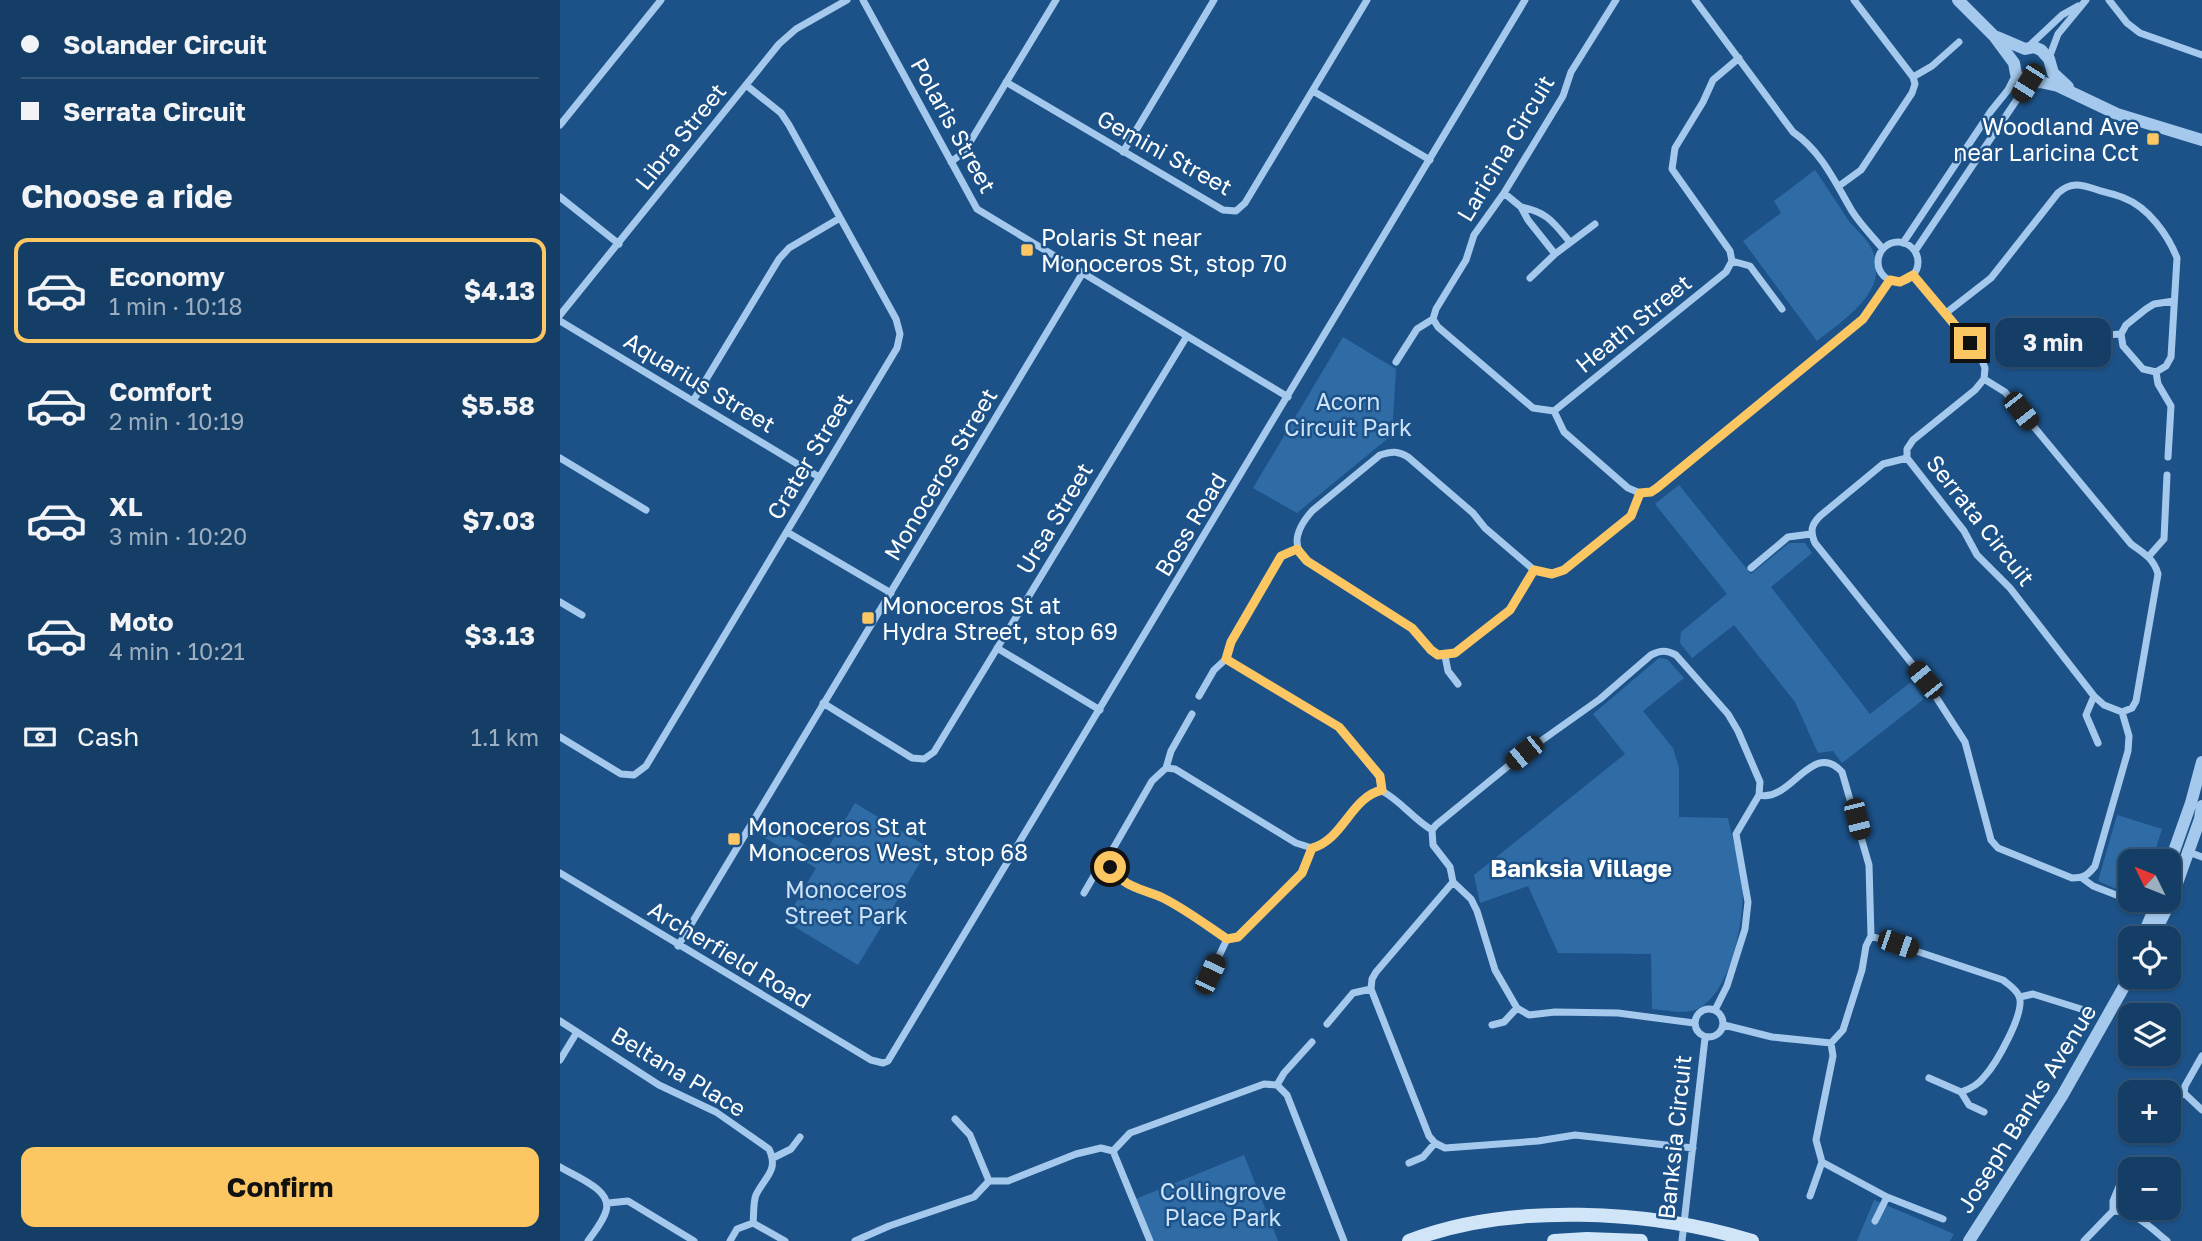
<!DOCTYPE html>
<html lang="en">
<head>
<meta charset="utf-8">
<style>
  :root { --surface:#153e66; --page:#1e456c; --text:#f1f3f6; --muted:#9daebf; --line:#34577a; --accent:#fcc763 }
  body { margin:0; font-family:"Golos Text",sans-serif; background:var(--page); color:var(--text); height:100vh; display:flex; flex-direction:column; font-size:26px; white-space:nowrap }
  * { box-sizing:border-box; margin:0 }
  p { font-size:23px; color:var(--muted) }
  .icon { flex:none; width:38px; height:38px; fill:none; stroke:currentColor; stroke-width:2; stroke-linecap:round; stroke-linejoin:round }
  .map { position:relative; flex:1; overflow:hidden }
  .sheet { display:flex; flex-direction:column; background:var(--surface); width:560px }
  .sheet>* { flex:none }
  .top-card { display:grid; align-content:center; height:154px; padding:0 21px; background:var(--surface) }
  .needle { width:46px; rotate:313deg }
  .fabs { position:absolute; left:1558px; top:849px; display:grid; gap:14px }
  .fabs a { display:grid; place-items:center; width:63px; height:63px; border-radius:14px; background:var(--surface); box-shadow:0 2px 5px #0004,0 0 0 2px var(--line); font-size:35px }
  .end { position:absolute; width:32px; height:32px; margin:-16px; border:9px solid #fcc763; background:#111; box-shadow:0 0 0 4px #111 }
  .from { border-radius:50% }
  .bubble { position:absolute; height:49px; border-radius:14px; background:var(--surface); box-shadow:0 2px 5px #0004,0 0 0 2px var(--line); font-size:23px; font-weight:700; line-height:49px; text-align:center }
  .car { position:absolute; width:21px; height:42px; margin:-21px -10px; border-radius:9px; box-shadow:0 0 5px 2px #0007; background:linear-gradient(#222 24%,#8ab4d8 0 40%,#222 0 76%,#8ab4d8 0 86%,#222 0) }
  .top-card b { display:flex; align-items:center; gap:24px; height:66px; font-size:26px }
  .top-card b+b { border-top:2px solid var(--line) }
  .top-card i { width:18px; height:18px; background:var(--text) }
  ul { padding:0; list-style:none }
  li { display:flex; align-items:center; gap:21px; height:105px; margin:0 14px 10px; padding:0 7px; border:4px solid transparent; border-radius:14px }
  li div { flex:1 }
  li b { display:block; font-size:26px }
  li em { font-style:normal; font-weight:700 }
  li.on { border-color:var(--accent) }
  li>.icon { width:63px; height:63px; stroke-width:1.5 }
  h2 { padding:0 21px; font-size:32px; line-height:84px }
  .pay { display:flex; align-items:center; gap:18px; height:77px; padding:0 21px; font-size:26px }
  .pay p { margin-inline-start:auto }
  .primary-button { display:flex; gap:14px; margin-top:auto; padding:14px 21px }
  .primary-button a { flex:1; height:80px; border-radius:14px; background:var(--accent); color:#111; font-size:28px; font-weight:700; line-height:80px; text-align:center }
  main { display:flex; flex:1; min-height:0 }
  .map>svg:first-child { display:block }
  .green { fill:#2f6ca6 }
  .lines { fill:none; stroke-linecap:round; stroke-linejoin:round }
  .minor { stroke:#a5c9ec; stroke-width:7 }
  .tertiary { stroke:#a5c9ec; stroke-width:12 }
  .secondary { stroke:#d1e5f9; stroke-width:14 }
  .route { stroke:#fcc763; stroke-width:9 }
  .poi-dot { fill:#fcc763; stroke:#1c5288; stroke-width:2.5 }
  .labels { text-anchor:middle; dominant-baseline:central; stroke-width:5; stroke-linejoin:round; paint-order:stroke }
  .street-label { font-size:23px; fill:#fff; stroke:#1c5288 }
  .poi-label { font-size:23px; fill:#fff; stroke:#1c5288; text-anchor:start }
  .park-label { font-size:23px; fill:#cbe2f9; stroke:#1c5288 }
  .neighbourhood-label { font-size:24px; font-weight:bold; fill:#fff; stroke:#1c5288 }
</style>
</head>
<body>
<main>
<section class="sheet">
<div class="top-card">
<b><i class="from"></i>Solander Circuit</b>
<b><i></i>Serrata Circuit</b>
</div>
<h2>Choose a ride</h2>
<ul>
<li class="on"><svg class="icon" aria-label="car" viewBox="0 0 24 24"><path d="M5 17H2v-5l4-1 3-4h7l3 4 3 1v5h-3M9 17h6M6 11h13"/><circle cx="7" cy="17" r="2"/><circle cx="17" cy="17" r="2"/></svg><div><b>Economy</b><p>1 min · 10:18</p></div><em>$4.13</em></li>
<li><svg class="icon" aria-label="car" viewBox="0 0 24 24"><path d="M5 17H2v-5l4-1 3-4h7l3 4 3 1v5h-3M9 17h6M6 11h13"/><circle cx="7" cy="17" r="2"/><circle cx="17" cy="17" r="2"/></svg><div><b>Comfort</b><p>2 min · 10:19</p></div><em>$5.58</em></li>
<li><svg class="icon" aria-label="car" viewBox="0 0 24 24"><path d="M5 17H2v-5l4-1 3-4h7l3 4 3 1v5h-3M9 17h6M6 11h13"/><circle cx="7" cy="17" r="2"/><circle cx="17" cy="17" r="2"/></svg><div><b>XL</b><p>3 min · 10:20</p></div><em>$7.03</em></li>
<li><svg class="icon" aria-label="car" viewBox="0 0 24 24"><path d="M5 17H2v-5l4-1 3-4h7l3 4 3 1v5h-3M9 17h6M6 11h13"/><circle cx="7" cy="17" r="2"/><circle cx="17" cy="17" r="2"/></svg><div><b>Moto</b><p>4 min · 10:21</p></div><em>$3.13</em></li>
</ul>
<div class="pay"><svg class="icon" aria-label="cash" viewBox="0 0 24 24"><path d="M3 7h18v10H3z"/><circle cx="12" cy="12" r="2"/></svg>Cash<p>1.1 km</p></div>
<div class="primary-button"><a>Confirm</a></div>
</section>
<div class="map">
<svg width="1642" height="1241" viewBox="0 0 1642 1241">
  <rect width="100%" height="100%" fill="#1c5288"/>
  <!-- green -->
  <path class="green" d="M1255 170C1266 186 1277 203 1288 220 1294 228 1303 235 1309 244 1335 288 1287 317 1257 341L1183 241 1221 213 1214 201Z
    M783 337 836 369 832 435 737 513 693 488Z
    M1119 485 1191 574 1229 543H1245L1252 553 1211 587 1310 714 1351 682 1364 699 1282 763 1273 751 1258 753 1235 702 1174 625 1132 658 1120 643 1121 632 1167 594 1095 504Z
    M1099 658 1107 659 1124 678 1083 711 1113 748 1119 768V817L1168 818C1172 839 1179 860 1182 881 1186 916 1171 997 1135 1010 1123 1014 1104 1010 1092 1009L1091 954 998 953 968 886 920 903 914 875 1065 754 1033 714Z
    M295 803 369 848 298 965 225 921 256 868 202 836 209 824 263 856Z
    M1557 815 1602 829 1592 861H1570V895L1538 881Z
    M684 1155 718 1241H590L573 1200Z
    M1314 1200 1394 1234 1390 1241H1297Z"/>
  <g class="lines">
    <!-- minor -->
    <path class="minor" d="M303 0 417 209 728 397
      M1056 0 1011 72 1003 96 944 193 914 235 906 260 876 309 873 319 878 327 973 408 994 411 1004 432 1068 488 1080 493 1091 492 1303 319 1330 280
      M1135 0 1233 132C1261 151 1275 182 1292 211 1300 224 1313 237 1323 249
      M1549 0 1567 23 1580 33 1642 55
      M1468 47 1502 15 1518 6
      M1489 58 1498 34 1526 0
      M1353 77 1372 66 1399 42
      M446 82 663 210 676 211 685 203 807 0
      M753 91 870 160
      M0 125 101 0
      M563 152 654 0
      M391 162 404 152 496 0
      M1279 186 1301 170 1352 93 1355 84 1353 77 1294 0
      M944 193 961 207
      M0 197 59 244
      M1010 242C993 222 987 212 961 207L968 220 995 254 1035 224
      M1318 262a20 20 0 1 1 40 0a20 20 0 1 1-40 0Z
      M1343 243 1431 111 1448 90 1456 74
      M1355 251 1468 83
      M1172 261 1190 266 1222 309
      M1353 276 1386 313 1421 358 1425 368 1424 379 1415 390 1353 440 1347 449V458L1404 531 1417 555 1450 588 1534 696 1544 705 1562 712 1572 708 1576 701 1598 574C1594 559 1584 553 1571 544L1445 392 1424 379
      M970 278 995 254
      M1386 313 1431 278 1498 193C1512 181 1522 185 1538 190 1546 193 1556 194 1564 198 1588 207 1608 235 1617 258L1611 357 1606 366 1596 372 1583 369 1563 346 1561 334 1566 325 1586 309 1594 304 1614 301
      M0 315 219 44 236 29 287 0
      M0 321 259 477
      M1525 351 1546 335 1561 334
      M836 362 857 329 873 319
      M1596 372 1598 384 1611 406 1608 457
      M133 401 219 259 229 248 280 218
      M994 411 1166 272 1172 261 1170 251 1112 169 1115 148 1143 102 1153 80 1179 58
      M0 458 86 510
      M1347 458 1323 464 1260 516C1251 525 1250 531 1255 543L1365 680 1405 742 1431 840 1438 848 1512 878C1524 878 1528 875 1535 866L1568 751 1569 736 1562 712
      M227 532 331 593
      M1589 556 1604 539 1607 475
      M1191 568 1228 537 1251 534
      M974 570 950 610 895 653 885 656 878 655 871 650 852 628 747 561C729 545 738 527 752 511L820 455C832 451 838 451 848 457L913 513 925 528 974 570C985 574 992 574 1004 570L1071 516 1080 493
      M0 602 22 615
      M437 648 540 710
      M885 656 888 671 898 684
      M666 659 779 727 819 776 822 791
      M639 696 654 670 666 659 671 642 721 556 737 549
      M1534 696 1526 715 1538 743
      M263 703 352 758 364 759 374 752 627 336
      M0 737 61 774 74 775 86 766 337 348 340 334 336 319 229 125 221 113 186 85
      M606 768 615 769 736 843 752 848 742 873 678 937 667 939C646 925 624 907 601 897 577 887 566 890 550 867V854L592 781Z
      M606 768 611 751 632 714
      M752 848C783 840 791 797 822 791 841 801 853 819 872 830
      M1626 851 1642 857
      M0 873 311 1060 323 1063 328 1061 965 0
      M1522 878 1533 886 1572 901
      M893 882 816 972 812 979 811 989 869 1136 875 1143 885 1148 978 1141 1015 1135 1133 1148
      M524 893 535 874 550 867
      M1311 936 1443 980C1449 985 1456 989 1459 996 1466 1012 1436 1064 1424 1077 1418 1085 1410 1089 1401 1092L1369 1078
      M118 946 522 274
      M640 979 651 973 667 939
      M1460 997 1473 994 1521 1009
      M1135 1023a14 14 0 1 1 28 0a14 14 0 1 1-28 0Z
      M0 1021 99 1085 156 1112 209 1149C219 1171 205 1176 196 1195 193 1202 194 1214 193 1223
      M1134 1023 1058 1013 995 1012 969 1015 957 1008 935 970 917 911 911 899 893 882 890 867 873 845 872 830 876 825 964 753 1040 699 1091 655C1101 650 1106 650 1116 655L1168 714 1178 731 1200 782 1199 795 1176 834 1188 902 1185 929 1167 986 1155 1010
      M767 1024 793 993 811 989
      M932 1025 944 1022 957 1008
      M1164 1025 1212 1037 1271 1043 1283 1030 1302 970 1306 946 1311 936 1309 865 1282 772C1252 739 1231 803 1199 795
      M1271 1043 1273 1056 1256 1140 1262 1162 1327 1197 1383 1219
      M1642 1056 1625 1086 1624 1093 1642 1110
      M0 1060 17 1032
      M717 1085 724 1073 752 1042
      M1401 1092 1409 1105 1424 1112
      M1608 1099 1624 1093
      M395 1119 410 1135 429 1181
      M553 1151 570 1133 704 1084 717 1085 727 1095 784 1241
      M213 1158 231 1149 240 1137
      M849 1163 863 1157 875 1143
      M0 1167C15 1176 53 1190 46 1211 43 1222 34 1232 28 1241
      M1250 1196 1262 1162
      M48 1203 68 1201 134 1241
      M1553 1211V1201L1560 1184
      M1315 1221 1327 1197
      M193 1223 225 1241
      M170 1241 177 1229 193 1223
      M295 1241 329 1226 414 1197 429 1181H448L516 1154 541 1148 553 1151 590 1241
      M1122 1241 1145 1038
      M1524 1241 1553 1211C1575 1211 1591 1228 1607 1241"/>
    <!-- tertiary -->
    <path class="tertiary" d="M1398 0 1434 36 1454 63 1456 74 1461 80 1468 83 1480 82 1498 86 1557 114 1642 140
      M1437 37 1465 49 1474 47 1481 50 1489 59 1493 73 1508 87
      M1608 868 1631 803 1642 762
      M1582 938 1598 900
      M1592 938 1611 900 1640 819 1642 806
      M1409 1241 1502 1096 1570 976"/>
    <!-- secondary -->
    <path class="secondary" d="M849 1241C949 1202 1092 1210 1192 1241
      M994 1241 1027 1239 1081 1241"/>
  </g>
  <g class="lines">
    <!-- route -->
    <path class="route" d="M550 867C567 889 578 887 601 897 624 908 646 925 667 939L678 937 742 873 752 848C783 840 791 797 822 790L820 776 779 727 666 659 671 642 721 556 737 549 747 561 852 628 871 650 878 655 895 653 950 610 974 570 992 574 1004 570 1071 516 1080 493 1091 492 1097 488 1303 319 1330 280 1340 282 1353 275 1410 343"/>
  </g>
  <!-- markers -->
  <g class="poi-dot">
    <rect x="1586" y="132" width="14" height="14" rx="3.5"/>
    <rect x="460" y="243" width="14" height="14" rx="3.5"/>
    <rect x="301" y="611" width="14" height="14" rx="3.5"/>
    <rect x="167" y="832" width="14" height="14" rx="3.5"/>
  </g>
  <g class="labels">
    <!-- street labels -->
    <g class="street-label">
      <text transform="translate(394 125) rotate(61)">Polaris Street</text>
      <text transform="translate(120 136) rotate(-51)">Libra Street</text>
      <text transform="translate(945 148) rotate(-59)">Laricina Circuit</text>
      <text transform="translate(605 152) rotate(29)">Gemini Street</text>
      <text transform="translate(1073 323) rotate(-39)">Heath Street</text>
      <text transform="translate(140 382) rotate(31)">Aquarius Street</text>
      <text transform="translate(249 456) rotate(-59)">Crater Street</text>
      <text transform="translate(380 474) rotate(-59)">Monoceros Street</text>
      <text transform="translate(494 518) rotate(-59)">Ursa Street</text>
      <text transform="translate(1421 520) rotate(52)">Serrata Circuit</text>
      <text transform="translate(630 524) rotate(-59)">Boss Road</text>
      <text transform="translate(170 954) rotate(31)">Archerfield Road</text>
      <text transform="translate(119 1071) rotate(31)">Beltana Place</text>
      <text transform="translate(1466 1108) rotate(-58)">Joseph Banks Avenue</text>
      <text transform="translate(1114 1137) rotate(-84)">Banksia Circuit</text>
    </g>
    <!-- poi labels -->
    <g class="poi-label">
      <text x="1579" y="126" text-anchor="end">Woodland Ave<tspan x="1579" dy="26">near Laricina Cct</tspan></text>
      <text x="481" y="237">Polaris St near<tspan x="481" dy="26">Monoceros St, stop 70</tspan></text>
      <text x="322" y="605">Monoceros St at<tspan x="322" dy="26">Hydra Street, stop 69</tspan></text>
      <text x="188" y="826">Monoceros St at<tspan x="188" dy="26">Monoceros West, stop 68</tspan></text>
    </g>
    <!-- park labels -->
    <g class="park-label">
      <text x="788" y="401">Acorn<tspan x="788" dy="26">Circuit Park</tspan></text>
      <text x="286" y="889">Monoceros<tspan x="286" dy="26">Street Park</tspan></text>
      <text x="663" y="1191">Collingrove<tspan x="663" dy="26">Place Park</tspan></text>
    </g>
    <!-- neighbourhood labels -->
    <g class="neighbourhood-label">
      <text x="1021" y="867">Banksia Village</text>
    </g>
  </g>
</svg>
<div class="fabs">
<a><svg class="needle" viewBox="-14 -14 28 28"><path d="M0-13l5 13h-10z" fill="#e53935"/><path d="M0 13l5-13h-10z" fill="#9daebf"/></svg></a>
<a><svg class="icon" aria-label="locate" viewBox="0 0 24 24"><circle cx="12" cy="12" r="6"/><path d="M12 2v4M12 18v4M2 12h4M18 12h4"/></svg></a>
<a><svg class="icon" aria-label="layers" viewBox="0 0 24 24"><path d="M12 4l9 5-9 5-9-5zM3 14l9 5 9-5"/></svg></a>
<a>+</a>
<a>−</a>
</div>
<i class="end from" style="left:550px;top:867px"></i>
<i class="end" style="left:1410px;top:343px"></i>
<div class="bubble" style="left:1435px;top:318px;width:116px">3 min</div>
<i class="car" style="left:1468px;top:83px;rotate:212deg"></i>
<i class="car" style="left:1461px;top:411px;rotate:142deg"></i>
<i class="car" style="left:1365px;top:680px;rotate:321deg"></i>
<i class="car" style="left:964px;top:753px;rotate:231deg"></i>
<i class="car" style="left:1297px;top:819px;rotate:166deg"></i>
<i class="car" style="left:1338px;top:944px;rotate:109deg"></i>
<i class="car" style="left:650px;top:974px;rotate:25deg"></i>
</div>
</main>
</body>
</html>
